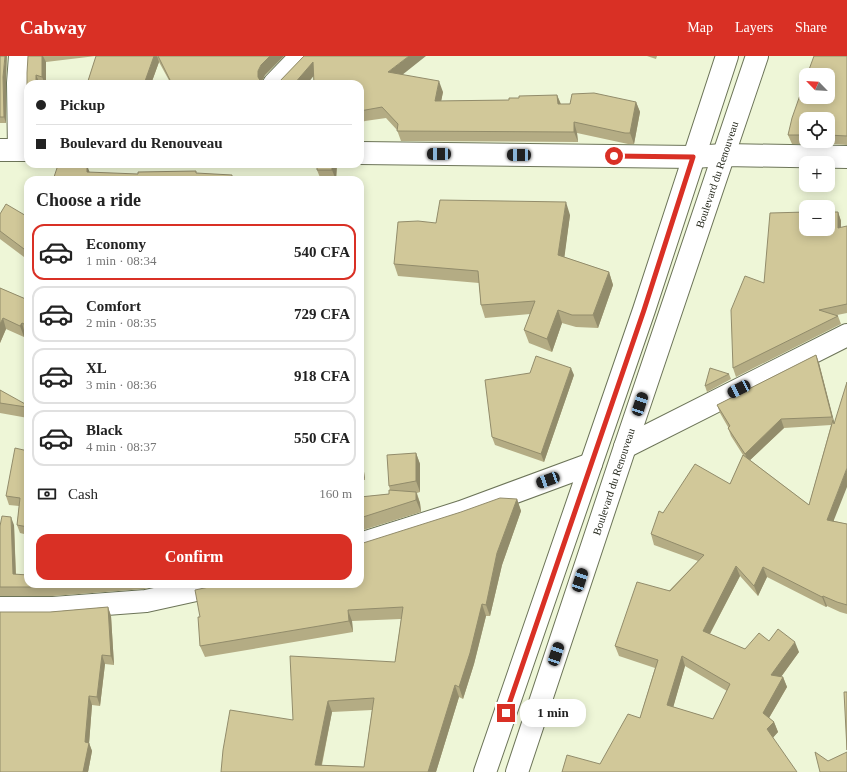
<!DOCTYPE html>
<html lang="en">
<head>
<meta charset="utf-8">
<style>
  :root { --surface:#fff; --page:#f2f2f2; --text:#222; --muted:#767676; --line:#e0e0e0; --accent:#d93025 }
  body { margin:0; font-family:"Times New Roman",serif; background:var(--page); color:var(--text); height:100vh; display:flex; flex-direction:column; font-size:15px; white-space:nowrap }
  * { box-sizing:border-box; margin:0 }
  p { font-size:13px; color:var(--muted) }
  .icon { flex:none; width:22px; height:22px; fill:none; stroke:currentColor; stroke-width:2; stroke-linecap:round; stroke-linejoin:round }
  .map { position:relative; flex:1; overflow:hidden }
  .drawer { position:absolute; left:24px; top:120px; width:340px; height:412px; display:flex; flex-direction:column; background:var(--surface); border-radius:12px; box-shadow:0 2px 10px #0003 }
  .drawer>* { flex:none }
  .guide { position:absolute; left:24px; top:24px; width:340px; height:88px; border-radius:12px; box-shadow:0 2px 10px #0003; display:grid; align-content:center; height:88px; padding:0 12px; background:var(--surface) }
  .needle { width:26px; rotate:295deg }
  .buttons { position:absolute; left:799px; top:12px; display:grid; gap:8px }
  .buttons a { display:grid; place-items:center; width:36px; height:36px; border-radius:8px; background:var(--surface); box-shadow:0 2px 10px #0003; font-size:20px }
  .end { position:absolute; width:18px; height:18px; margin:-9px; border:5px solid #d93025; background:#fff; box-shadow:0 0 0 2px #fff }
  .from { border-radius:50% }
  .bubble { position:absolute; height:28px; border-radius:12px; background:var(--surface); box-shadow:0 2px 10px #0003; font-size:13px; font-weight:800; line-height:28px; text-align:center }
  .car { position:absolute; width:12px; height:24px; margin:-12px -6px; border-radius:5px; box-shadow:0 0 3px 1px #0007; background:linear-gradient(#222 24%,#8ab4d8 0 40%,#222 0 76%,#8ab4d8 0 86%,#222 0) }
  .guide b { display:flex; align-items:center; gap:14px; height:38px; font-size:15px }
  .guide b+b { border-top:1px solid var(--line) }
  .guide i { width:10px; height:10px; background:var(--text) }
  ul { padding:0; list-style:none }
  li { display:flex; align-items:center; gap:12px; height:56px; margin:0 8px 6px; padding:0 4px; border:2px solid var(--line); border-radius:12px }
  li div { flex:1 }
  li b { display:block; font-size:15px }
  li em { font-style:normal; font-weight:800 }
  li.on { border-color:var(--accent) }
  li>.icon { width:36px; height:36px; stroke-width:1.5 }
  h2 { padding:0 12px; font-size:18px; line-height:48px }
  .pay { display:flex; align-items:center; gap:10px; height:44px; padding:0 12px; font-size:15px }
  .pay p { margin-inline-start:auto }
  .action { display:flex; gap:8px; margin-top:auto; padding:8px 12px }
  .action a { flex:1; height:46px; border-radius:12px; background:var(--accent); color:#fff; font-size:16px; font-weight:800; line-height:46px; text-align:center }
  header { display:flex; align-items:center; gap:24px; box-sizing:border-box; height:56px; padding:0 20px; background:var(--accent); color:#fff }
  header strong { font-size:19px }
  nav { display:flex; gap:22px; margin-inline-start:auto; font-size:14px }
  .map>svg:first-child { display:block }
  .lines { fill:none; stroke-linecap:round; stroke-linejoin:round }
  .minor-casing { stroke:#6c7458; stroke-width:24 }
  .primary-casing { stroke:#6c7458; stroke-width:24 }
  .minor { stroke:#fff; stroke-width:22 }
  .primary { stroke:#fff; stroke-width:22 }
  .wall { fill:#b4ac84; fill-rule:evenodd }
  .shaded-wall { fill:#928c6b }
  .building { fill:#d1c899; stroke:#928c6b; fill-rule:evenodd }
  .route { stroke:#d93025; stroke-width:5 }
  .labels { text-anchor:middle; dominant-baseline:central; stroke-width:3.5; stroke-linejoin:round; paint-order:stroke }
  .street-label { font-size:11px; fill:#272a1e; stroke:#fff }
</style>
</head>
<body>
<header>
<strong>Cabway</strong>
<nav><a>Map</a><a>Layers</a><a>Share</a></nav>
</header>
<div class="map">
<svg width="847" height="716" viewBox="0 0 847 716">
  <rect width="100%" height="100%" fill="#eef6d7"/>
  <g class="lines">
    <defs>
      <path id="minor" d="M274 28 301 0
        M0 94H28
        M19 94 18 27 20 0
        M360 97 693 101 724 99 847 101
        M625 391 847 279
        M360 488 461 456 591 408
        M0 552H53L146 545 223 528"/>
      <g id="primary">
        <path d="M485 716 644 254 727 0"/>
        <path id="s1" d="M517 716 625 391 757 0"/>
      </g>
    </defs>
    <!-- minor casing -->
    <use href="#minor" class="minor-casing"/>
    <!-- primary casing -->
    <use href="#primary" class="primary-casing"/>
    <!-- minor -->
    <use href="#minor" class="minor"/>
    <!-- primary -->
    <use href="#primary" class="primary"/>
  </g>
  <!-- wall -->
  <path class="wall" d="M0 0 6 27V67H0Z
    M28 0H284L265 19 262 25V28H171L159 6 151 28H87L96 0 46 6V28H28V58L27 56Z
    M304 0 402 19 443 36 441 45 509 44 519 42 557 39 561 48 636 46 640 56 634 88H628L577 77 578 86 401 85 397 74 386 62 365 65 360 67V28L313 20 307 28H279L278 27Z
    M647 0H657L656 3Z
    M847 0V89L819 87V88H792L788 79ZM806 63H828V85H806Z
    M337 108 336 124H321L317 114Z
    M838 156 841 165V172L847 170V257L837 259 838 260 841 268 736 321 733 312 764 227Z
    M0 158 28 161V204L0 183Z
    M570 159 564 201 609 216 613 229 598 272 576 271 562 267 552 296 529 287 524 274 530 258 485 262 481 249 479 227 398 220 394 208 436 167Z
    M0 232 28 244V279L25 278 24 281 6 273 0 287Z
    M816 299 819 307 834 367V465L847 468V558L840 556 827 550 826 551 767 521 758 540 740 520 710 578 745 593 769 585 799 596 781 621H783L787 631 769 662 774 666 778 676 773 681 600 708 640 662 655 612 619 600 615 590 698 505 654 489 651 478 663 457 730 428 743 399 731 380 728 372V371L720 357 717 349ZM831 369 809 449 750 404 784 372ZM685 610 727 635 713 663 673 651Z
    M729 318 731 323 707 336 705 330Z
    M574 319 544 406 495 389 492 381Z
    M0 334 28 351V362L0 357Z
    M360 394 362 399 365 424H360Z
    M28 395V479L20 477 17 469 19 450 9 449 6 440Z
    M416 397 420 408V436L417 437 420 447 421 456 360 475V441L389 438 390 434 389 430Z
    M517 443 521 455 502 509 490 560H486L474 608 463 643 459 641 436 716H221L293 664 395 606 401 563 352 565 353 576 205 601 200 590V561L221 529ZM372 654 364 711 322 709 332 656Z
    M14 469 16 518 28 528H165L144 533 53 540H0V470Z
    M108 551 111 560 114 609 105 608 100 650 92 649 89 687 92 695 88 716H0L50 556Z"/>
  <!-- shaded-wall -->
  <path class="shaded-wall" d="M5 0H7L6 27V67L4 61 3 21Z
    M42 0H43L46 6V28H45L42 21Z
    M154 0H157L159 6 151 28H144Z
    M270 0H284L265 19 262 25V28H257L258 15 261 9Z
    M409 0H426L392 27 388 16Z
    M313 6 316 17 307 28H294Z
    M36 19 40 28H36Z
    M439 25 443 36 439 56 435 45Z
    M557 39 561 49 558 48Z
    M636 46 640 56 634 88 630 77Z
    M574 66 577 77 578 86 574 76Z
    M332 108H337L336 124 332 114Z
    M87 109 91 120 87 116Z
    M566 146 570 159 563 212 558 199Z
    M838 156 841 165V181L838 172Z
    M609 216 613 229 598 272 593 259Z
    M558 254 562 267 552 296 547 283Z
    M3 262 6 273 0 287V268Z
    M22 267 25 278 24 281 20 270Z
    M816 299 819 307 835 369 832 361Z
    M571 312 574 319 544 406 541 398Z
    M781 363 784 372 748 406 745 398Z
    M360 394 362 399 365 424 361 415 360 403Z
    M416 397 420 408V436L416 425Z
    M847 412V431L830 474 827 464Z
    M416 436 420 447 421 456 416 444Z
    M517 443 521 455 502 509 490 560 486 549 497 497Z
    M11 461 14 469 16 526 13 518Z
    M736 510 740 520 706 585 703 575Z
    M763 511 767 521 758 540 754 530Z
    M823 540 827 550 826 551 822 541Z
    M482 548 486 560 474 608 463 643 459 631Z
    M108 551 111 560 114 609 111 600Z
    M348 554 352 565 353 576 349 565Z
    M795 586 799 596 775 629 771 619Z
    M102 599 105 608 100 650 97 641Z
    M682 600 685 610 671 659 667 649Z
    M783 621 787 631 766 667 763 657Z
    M455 629 459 641 436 716H428Z
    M89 640 92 649 89 688V687L92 695 88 716H83L85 686Z
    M328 645 332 656 320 716 315 709Z
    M774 666 778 676 771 684 767 673Z"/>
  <!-- building -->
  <path class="building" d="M0 0H5L3 21 4 61H0Z
    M28 0H42V21L36 19V28H28V56H27V17Z
    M96 0H154L144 28H87Z
    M158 0H270L261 9 258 15V21L261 26 258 28H172Z
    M304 0H409L388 16 439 25 435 45 509 44V42H519V40L557 39 558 48H570L572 38 594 37 636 46 630 77H625L574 66V76L397 75 398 68 382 51 360 55V28H314L313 6 294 28H279L278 27Z
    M814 0H847V80L828 79V63H806V79H788L792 62 806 22V41H828V19H807Z
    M317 108H332V114H317Z
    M58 109H87V116L138 118V116L196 115V117L232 119V124H53Z
    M440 144 566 146 558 199 609 216 593 259H572L558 254 547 283 524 274 535 245 481 249 478 215 394 208 398 166 418 165 436 167Z
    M6 148 28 161V196L0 175V158Z
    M806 156V173H828V156H838V172L847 170V248L819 254 838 260 733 312 731 254 745 220 764 227 770 157Z
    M0 232 28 244V270L22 267 20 270 3 262 0 268Z
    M816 299 832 361 781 363 745 398 728 372 730 370 717 349Z
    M536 300 571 312 541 398 492 381 485 324 530 317Z
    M710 312 729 318 705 330Z
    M847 326V412L827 464 847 468V549L837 546 823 540 822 541 763 511 754 530 736 510 703 575 745 593 759 577 769 585 778 573 795 586 771 619 783 621 763 657 774 666 767 673 797 716H562L567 699 600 708 628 658 640 662 658 604 615 590 637 526 670 535 704 499 651 478 659 455 663 457 695 408 730 428 743 399 809 449 833 364 834 368ZM682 600 730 628 713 663 667 649Z
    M0 334 27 349 26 351 0 347Z
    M15 392 28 395V471L17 469 20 442 6 440Z
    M416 397V425L389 430 387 399Z
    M360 403 361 415H360Z
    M389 434 416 436V444L360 462V441L389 438Z
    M500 442 517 443 497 497 486 549 482 548 470 597 459 631 455 629 428 716H221L223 694 230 654 293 664 290 600 395 606 403 551 348 554 349 565 200 590 198 561H200L195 534 223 528H360V488L461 456ZM374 642 364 711 315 709 328 645Z
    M2 460 11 461 13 518 28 519V528H93L50 531H0V470Z
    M108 551 111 600 102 599 97 641 89 640 85 686 89 687 83 716H0V556H50Z
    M844 636H847V694Z
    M815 696 828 705 847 696V716H820Z"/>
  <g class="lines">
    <!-- route -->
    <path class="route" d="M506 657 644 254 693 101 614 100"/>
  </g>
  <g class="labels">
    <!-- street labels -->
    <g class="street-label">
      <text stroke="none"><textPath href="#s1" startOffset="630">Boulevard du Renouveau</textPath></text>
      <text stroke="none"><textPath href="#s1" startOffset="306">Boulevard du Renouveau</textPath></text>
    </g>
  </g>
</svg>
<div class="buttons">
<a><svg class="needle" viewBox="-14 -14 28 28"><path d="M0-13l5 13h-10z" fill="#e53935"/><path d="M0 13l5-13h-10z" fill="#767676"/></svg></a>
<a><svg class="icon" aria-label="locate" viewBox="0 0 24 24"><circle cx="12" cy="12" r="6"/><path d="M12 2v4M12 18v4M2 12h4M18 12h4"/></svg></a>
<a>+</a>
<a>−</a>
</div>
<i class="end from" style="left:614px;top:100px"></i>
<i class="end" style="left:506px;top:657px"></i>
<div class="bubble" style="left:520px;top:643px;width:66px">1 min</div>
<i class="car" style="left:439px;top:98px;rotate:270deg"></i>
<i class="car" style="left:519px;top:99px;rotate:271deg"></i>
<i class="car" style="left:739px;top:333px;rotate:243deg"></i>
<i class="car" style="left:640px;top:348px;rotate:18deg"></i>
<i class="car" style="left:548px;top:424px;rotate:250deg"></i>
<i class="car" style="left:580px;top:524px;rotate:18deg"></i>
<i class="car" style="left:556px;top:598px;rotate:18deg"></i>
<div class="guide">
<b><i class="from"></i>Pickup</b>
<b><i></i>Boulevard du Renouveau</b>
</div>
<section class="drawer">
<h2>Choose a ride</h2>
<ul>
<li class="on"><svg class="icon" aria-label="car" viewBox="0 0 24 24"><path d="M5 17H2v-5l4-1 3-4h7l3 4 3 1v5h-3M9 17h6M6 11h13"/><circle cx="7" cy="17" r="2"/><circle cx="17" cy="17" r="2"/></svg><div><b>Economy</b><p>1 min · 08:34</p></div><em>540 CFA</em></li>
<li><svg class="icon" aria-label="car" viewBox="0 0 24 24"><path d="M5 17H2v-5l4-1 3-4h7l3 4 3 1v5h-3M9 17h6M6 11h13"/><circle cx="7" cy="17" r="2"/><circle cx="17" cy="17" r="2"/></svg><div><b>Comfort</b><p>2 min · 08:35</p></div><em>729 CFA</em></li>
<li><svg class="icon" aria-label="car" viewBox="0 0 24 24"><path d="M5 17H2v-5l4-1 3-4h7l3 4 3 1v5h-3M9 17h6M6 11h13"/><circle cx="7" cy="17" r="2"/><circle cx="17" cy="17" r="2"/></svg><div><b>XL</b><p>3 min · 08:36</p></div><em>918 CFA</em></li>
<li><svg class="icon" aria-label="car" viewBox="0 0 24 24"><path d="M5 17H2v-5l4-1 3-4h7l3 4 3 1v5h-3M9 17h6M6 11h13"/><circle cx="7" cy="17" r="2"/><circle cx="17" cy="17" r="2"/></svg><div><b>Black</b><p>4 min · 08:37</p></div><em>550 CFA</em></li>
</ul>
<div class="pay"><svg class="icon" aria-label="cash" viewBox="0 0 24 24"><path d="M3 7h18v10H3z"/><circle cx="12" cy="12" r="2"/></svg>Cash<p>160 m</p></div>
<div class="action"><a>Confirm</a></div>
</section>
</div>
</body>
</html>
